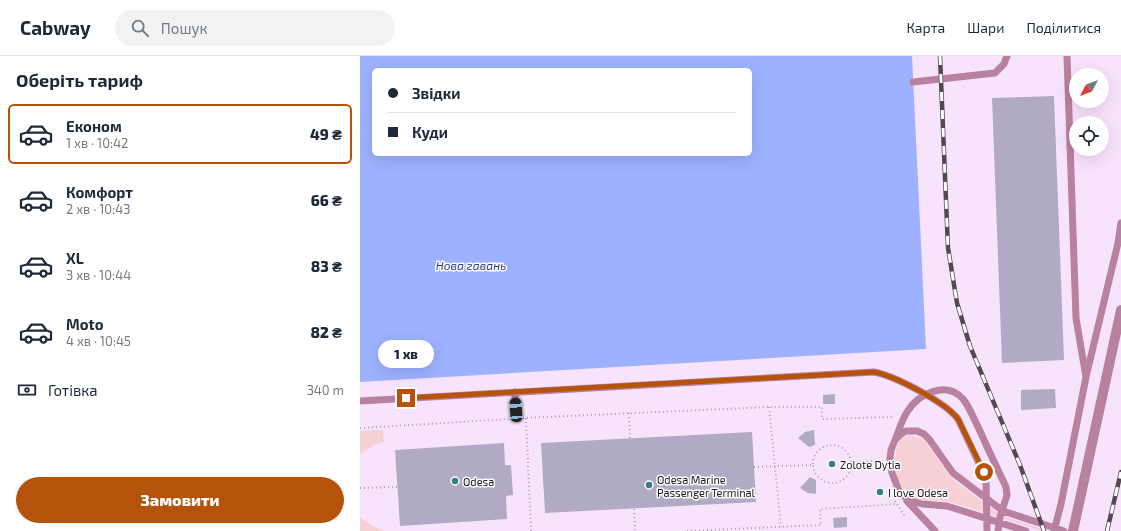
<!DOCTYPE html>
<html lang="uk">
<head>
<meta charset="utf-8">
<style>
  :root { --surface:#fff; --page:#f2f2f3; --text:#1f2937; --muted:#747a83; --line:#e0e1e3; --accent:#b45309 }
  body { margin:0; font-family:"Exo 2",sans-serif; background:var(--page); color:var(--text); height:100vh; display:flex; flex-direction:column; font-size:15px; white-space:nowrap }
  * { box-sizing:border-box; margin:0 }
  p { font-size:13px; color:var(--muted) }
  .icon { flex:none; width:22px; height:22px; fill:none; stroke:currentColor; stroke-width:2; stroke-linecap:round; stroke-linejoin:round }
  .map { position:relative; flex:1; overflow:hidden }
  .drawer { display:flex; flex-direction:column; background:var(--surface); width:360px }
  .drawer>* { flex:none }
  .hud { position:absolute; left:12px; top:12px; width:380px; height:88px; border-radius:6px; box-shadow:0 4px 16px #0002; display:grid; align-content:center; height:88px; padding:0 16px; background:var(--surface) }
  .needle { width:26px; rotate:229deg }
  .fabs { position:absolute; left:709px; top:12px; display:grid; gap:8px }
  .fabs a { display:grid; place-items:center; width:40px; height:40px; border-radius:50%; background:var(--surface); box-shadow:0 4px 16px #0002; font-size:20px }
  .end { position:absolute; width:18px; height:18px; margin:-9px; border:5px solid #b45309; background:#fff; box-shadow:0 0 0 2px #fff }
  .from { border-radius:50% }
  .bubble { position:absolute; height:28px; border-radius:14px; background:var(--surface); box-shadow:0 4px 16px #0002; font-size:13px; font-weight:800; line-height:28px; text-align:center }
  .car { position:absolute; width:12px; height:24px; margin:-12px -6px; border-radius:5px; box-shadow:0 0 3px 1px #0007; background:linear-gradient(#222 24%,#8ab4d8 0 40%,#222 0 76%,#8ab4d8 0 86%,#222 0) }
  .hud b { display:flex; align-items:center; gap:14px; height:38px; font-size:15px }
  .hud b+b { border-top:1px solid var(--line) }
  .hud i { width:10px; height:10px; background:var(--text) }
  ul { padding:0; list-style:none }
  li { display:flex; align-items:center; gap:12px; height:60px; margin:0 8px 6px; padding:0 8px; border:2px solid transparent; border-radius:6px }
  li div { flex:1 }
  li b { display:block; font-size:15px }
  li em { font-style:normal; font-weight:800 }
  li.current { border-color:var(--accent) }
  li>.icon { width:36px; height:36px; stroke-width:1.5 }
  h2 { padding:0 16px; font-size:18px; line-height:48px }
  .pay { display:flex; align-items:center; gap:10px; height:44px; padding:0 16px; font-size:15px }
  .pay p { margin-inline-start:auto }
  .cta { display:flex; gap:8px; margin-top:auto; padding:8px 16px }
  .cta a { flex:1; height:46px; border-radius:24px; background:var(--accent); color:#fff; font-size:16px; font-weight:800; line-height:46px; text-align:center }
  header { display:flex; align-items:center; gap:24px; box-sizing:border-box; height:56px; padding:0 20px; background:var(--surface); border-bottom:1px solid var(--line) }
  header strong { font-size:19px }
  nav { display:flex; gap:22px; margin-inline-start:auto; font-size:14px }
  .search { width:280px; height:36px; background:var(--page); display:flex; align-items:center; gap:10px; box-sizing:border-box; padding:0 14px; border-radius:22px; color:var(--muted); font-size:15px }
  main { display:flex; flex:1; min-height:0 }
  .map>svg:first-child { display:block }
  .green { fill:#f7d0d5 }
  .water { fill:#9db1fe; fill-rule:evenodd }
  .building { fill:#b1aac5 }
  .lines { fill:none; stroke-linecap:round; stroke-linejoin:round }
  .path { stroke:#b09fb3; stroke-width:2; stroke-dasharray:1 3; stroke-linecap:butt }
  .service { stroke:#b8819f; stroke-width:7 }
  .minor { stroke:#b8819f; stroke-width:10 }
  .rail-casing { stroke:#524753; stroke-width:4.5 }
  .rail { stroke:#fff; stroke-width:3; stroke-dasharray:9; stroke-linecap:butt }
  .route { stroke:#b45309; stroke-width:5 }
  .poi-dot { fill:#347d81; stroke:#fff; stroke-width:1.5 }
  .labels { text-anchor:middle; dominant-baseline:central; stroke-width:3; stroke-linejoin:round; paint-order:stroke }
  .poi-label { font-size:11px; fill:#1c151d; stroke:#fff; text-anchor:start }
  .water-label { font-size:12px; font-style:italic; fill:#313d94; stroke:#fff }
</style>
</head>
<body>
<header>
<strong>Cabway</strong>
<div class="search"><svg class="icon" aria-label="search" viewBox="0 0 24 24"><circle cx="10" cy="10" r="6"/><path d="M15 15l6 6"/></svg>Пошук</div>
<nav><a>Карта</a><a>Шари</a><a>Поділитися</a></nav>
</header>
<main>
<section class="drawer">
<h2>Оберіть тариф</h2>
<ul>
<li class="current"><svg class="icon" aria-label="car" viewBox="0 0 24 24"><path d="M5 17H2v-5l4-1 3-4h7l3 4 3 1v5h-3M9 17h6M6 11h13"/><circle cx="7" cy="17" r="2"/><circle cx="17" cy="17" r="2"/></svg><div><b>Економ</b><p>1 хв · 10:42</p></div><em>49 ₴</em></li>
<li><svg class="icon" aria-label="car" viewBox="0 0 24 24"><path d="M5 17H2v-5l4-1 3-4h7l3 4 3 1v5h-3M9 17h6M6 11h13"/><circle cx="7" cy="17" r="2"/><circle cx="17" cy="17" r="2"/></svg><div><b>Комфорт</b><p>2 хв · 10:43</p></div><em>66 ₴</em></li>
<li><svg class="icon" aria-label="car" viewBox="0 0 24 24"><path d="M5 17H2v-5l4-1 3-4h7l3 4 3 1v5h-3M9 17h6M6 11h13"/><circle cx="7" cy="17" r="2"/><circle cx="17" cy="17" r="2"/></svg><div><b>XL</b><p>3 хв · 10:44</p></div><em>83 ₴</em></li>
<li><svg class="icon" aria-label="car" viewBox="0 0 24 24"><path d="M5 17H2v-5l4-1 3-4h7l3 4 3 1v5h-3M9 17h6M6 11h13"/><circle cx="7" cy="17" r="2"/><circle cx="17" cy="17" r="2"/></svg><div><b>Moto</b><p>4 хв · 10:45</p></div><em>82 ₴</em></li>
</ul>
<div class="pay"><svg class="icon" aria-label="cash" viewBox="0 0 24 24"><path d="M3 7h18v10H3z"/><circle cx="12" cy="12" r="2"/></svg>Готівка<p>340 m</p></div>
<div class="cta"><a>Замовити</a></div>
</section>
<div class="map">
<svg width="761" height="475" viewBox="0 0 761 475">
  <rect width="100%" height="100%" fill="#f8e3fc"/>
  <!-- green -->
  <path class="green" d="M23 374 24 386 16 388 0 398V375Z
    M551 379 561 382 566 386 589 419 594 424 640 459 689 475H680C650 465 620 454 589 446 577 443 562 447 550 440 537 432 533 409 536 395 537 386 542 381 551 379Z
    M0 461 12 470 24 475H0Z"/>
  <!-- water -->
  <path class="water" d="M0 0H552L566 293 0 326ZM14 14H390V98H14Z"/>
  <!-- building -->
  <path class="building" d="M694 40 704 304 642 307 632 42Z
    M695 333 696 352 661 354V334Z
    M475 338V348H463V339Z
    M454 374 455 389 449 391 438 382 445 376Z
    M392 376 396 446 185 457 181 387Z
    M144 387 145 409H151L153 439 146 440 147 463 40 470 35 394Z
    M450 421 456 424V438L448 437 440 432Z
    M487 461V471L474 472 473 462Z"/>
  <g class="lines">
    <!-- path -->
    <path class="path" d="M409 351 421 471
      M269 357 270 382
      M163 362 409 351H462V363L534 361
      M166 362 171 475
      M0 372 151 363
      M453 408a19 19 0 1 1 38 0a19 19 0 1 1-38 0Z
      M491 406 521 405
      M394 411 453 409
      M0 432 38 431
      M535 445 544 459H547
      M274 453 275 475
      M327 475 461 469 460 453 536 448"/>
    <!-- service -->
    <path class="service" d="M707 0 716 262 726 321
      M553 26 635 17 644 8 647 0
      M155 336 156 355
      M0 345 514 316C535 320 585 346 598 363L623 416 626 425 627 475
      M536 382C539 373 542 364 547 356 558 338 586 324 603 343 610 352 614 363 619 373 628 393 637 412 646 431L647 439 640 461 638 475
      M547 445 575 475
      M666 475 587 450 562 448 548 444 539 435 532 417 530 403 531 394 535 384 541 378 546 375H557L564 378 569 383 593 417 643 455 704 475
      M694 475 701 448 726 321 758 187 761 167"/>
    <!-- minor -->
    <path class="minor" d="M713 475 761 254"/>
    <defs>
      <path id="rail" d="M580 0 588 192 597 247 610 290 660 409 684 475
        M747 475 761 416"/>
    </defs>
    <!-- rail casing -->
    <use href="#rail" class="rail-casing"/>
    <!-- rail -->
    <use href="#rail" class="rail"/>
  </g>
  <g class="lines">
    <!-- route -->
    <path class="route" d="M46 342 514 316C535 320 585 346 598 363L624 416"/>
  </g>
  <!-- markers -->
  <g class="poi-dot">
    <circle cx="472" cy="408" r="4"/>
    <circle cx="95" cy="425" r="4"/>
    <circle cx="289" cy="429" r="4"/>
    <circle cx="520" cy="436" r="4"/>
  </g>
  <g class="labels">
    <!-- poi labels -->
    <g class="poi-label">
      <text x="480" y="408">Zolote Dytia</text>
      <text x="297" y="423">Odesa Marine<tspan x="297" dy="13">Passenger Terminal</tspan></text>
      <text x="103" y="425">Odesa</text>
      <text x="528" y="436">I love Odesa</text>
    </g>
    <!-- water labels -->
    <g class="water-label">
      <text x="111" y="209">Нова гавань</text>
    </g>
  </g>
</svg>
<div class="fabs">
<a><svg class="needle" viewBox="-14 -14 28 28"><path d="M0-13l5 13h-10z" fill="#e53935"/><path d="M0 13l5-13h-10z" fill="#747a83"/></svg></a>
<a><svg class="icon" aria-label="locate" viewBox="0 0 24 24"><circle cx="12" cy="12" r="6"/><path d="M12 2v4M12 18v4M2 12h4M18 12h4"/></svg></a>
</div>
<i class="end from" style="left:624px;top:416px"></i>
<i class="end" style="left:46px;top:342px"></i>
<div class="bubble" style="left:18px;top:284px;width:56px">1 хв</div>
<i class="car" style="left:156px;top:354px;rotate:356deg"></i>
<div class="hud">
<b><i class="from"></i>Звідки</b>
<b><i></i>Куди</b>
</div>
</div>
</main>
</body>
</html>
